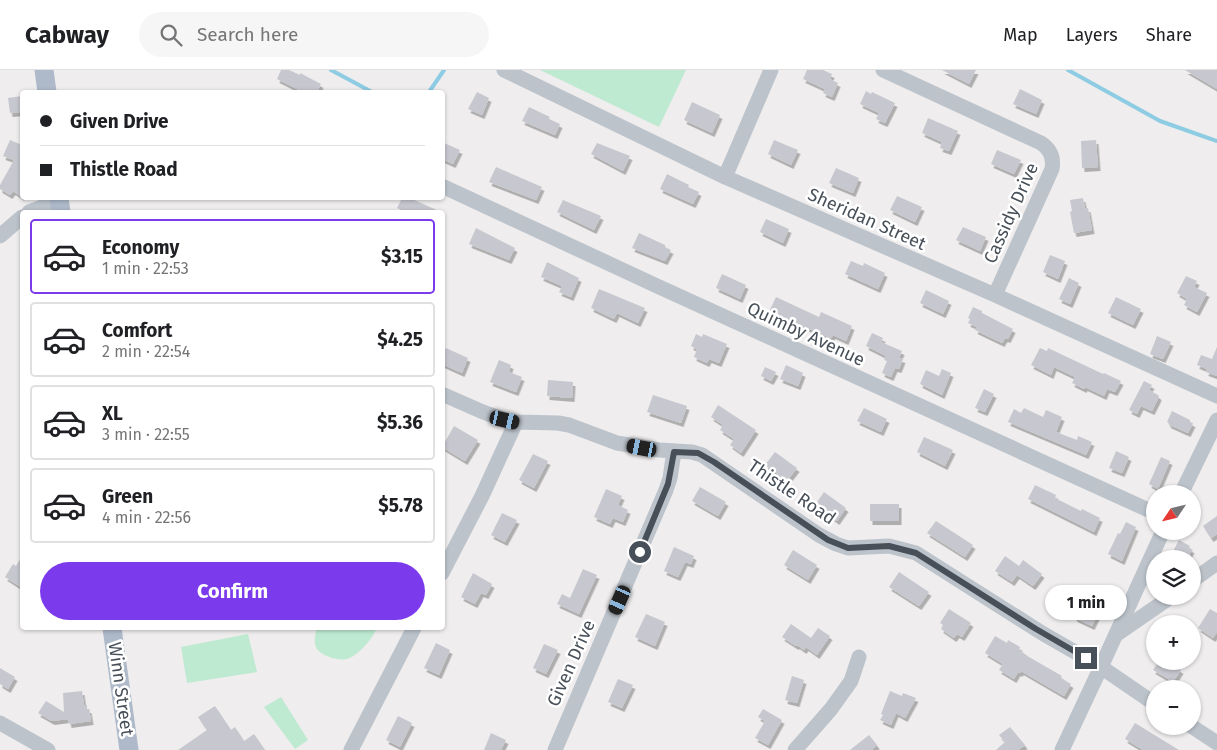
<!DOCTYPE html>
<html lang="en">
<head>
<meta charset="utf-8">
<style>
  :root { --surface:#fff; --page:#f6f6f6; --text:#202124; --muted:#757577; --line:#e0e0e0; --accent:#7c3aed }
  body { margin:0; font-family:"Fira Sans",sans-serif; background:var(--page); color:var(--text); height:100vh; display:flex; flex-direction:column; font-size:19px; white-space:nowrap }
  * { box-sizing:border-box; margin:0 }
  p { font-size:16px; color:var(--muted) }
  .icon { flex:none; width:28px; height:28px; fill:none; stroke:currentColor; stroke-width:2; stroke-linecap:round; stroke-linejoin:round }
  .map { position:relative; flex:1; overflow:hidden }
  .details { position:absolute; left:20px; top:140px; width:425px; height:420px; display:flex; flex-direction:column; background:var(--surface); border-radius:5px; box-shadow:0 1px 4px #0004 }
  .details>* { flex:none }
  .top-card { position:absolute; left:20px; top:20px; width:425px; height:110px; border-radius:5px; box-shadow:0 1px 4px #0004; display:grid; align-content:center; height:110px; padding:0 20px; background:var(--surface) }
  .needle { width:32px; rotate:235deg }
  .buttons { position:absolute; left:1146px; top:415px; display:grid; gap:10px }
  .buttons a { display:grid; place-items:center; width:55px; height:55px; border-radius:50%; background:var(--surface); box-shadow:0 1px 4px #0004; font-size:25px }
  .end { position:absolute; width:22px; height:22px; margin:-11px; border:6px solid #474f58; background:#fff; box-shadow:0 0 0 2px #fff }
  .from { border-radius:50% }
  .bubble { position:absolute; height:35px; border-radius:18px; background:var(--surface); box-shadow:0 1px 4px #0004; font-size:16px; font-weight:700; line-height:35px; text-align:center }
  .car { position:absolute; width:15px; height:30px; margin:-15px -8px; border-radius:6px; box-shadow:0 0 4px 1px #0007; background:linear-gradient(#222 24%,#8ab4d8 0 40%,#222 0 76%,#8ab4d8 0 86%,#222 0) }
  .top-card b { display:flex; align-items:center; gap:18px; height:48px; font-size:19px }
  .top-card b+b { border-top:1px solid var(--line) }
  .top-card i { width:12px; height:12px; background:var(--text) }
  ul { padding:9px 0 0; list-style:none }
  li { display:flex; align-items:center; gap:15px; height:75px; margin:0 10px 8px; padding:0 10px; border:2px solid var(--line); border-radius:5px }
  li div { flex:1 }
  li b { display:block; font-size:19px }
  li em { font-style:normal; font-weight:700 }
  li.current { border-color:var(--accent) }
  li>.icon { width:45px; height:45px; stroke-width:1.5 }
  .cta { display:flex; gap:10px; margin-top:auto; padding:10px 20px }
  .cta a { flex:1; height:58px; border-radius:30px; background:var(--accent); color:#fff; font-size:20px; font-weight:700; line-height:58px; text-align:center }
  header { display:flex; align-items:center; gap:30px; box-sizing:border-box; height:70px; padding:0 25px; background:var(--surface); border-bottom:1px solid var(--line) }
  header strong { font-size:24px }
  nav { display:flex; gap:28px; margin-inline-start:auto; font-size:18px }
  .search { width:350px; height:45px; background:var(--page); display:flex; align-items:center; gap:12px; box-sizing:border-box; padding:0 18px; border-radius:28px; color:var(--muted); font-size:19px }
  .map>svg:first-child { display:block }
  .green { fill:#beead2 }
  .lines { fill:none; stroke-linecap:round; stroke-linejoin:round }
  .stream { stroke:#8ecce4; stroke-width:4 }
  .building { fill:#c7c8cf; filter:url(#shadow) }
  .minor { stroke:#bcc3cb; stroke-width:15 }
  .major { stroke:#aebaca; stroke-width:19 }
  .route { stroke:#474f58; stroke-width:6 }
  .labels { text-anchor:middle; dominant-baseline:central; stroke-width:5; stroke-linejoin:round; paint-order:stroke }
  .street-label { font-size:18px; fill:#474f58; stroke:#fff }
</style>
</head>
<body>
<header>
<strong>Cabway</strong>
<div class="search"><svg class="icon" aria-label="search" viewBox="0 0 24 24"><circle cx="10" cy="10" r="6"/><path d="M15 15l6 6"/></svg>Search here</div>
<nav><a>Map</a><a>Layers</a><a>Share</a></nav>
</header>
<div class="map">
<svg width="1217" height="680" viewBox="0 0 1217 680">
  <defs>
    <filter id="shadow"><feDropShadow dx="2.5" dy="4" stdDeviation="0" flood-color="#0004"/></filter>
  </defs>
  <rect width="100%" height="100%" fill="#efeded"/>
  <!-- green -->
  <path class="green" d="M540 0H686L659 57Z
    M317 558H377C373 568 358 586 347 589 342 590 337 589 332 588 314 582 312 575 317 558Z
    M248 564 257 602 187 613 181 577Z
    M281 627 308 670 295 679 264 637Z"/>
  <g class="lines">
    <!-- stream -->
    <path class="stream" d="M331 0 372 22
      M1068 0 1160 51 1217 71
      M429 22 444 0"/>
  </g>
  <!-- building -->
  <path class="building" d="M281 0H289L300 5V3L321 14 317 22H303L277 9Z
    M807 0H823L832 4 830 9 838 13 832 27 823 23 825 19 803 9Z
    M942 0H976L969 14Z
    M1185 0H1217V19Z
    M1020 19 1042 30 1036 44 1013 34Z
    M866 21 871 24 872 22 895 33 885 53 876 49 879 43 860 34Z
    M477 22 489 28 482 45 468 39Z
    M22 26V42L10 43 8 28Z
    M692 32 720 45 712 63 684 50Z
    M529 37 550 47 549 49 560 54 555 65 522 51Z
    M928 48 958 61 949 81 940 78 942 72 922 63Z
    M10 70 22 75V127L13 121 10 125 0 119V115L14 90 3 86Z
    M774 70 798 80 791 95 768 84Z
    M1096 70 1098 97 1082 98 1081 71Z
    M442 72 460 80 453 94 442 89Z
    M597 73 630 86 623 101 591 84Z
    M997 80 1021 90 1014 104 991 94Z
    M496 97 542 117 536 130 489 112Z
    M836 98 859 108 853 123 829 113Z
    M667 104 689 115 688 117 699 122 693 134 660 119Z
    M897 126 922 137 915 152 890 140Z
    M402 128H410L441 142H406L397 138Z
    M1083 128 1085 139 1088 138 1092 160 1074 163 1070 142 1072 141 1070 130Z
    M563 130 601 146 594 160 557 142Z
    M766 149 789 159 783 173 760 162Z
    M963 157 986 167 980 181 956 170Z
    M476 158 515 178 509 190 469 174Z
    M639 163 665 175V177L671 180 665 191 632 178Z
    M1050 185 1065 191 1058 209 1043 202Z
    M851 191 863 196 864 193 885 203 878 219 845 204Z
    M547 192 579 208 571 227 559 222 562 216 541 207Z
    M722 204 746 215 740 229 716 218Z
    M1186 206 1197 211 1194 217 1207 223 1197 242 1184 235 1187 229 1177 223Z
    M1069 208 1079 213 1070 234 1059 229Z
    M599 219 645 238 638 253 617 243 614 249 591 238Z
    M926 220 949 231 943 244 920 233Z
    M776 227 819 247 821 242 852 256 846 271 833 265 831 268 769 242Z
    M1116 227 1141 239 1133 255 1108 243Z
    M973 237 982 241V243L1013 259 1008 269 1005 268 1002 273 975 260 977 257 968 253 970 249 968 248Z
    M872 263 883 268 881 272 902 281 899 288 903 289 899 299 895 298 891 307 882 303 887 291 884 290 886 286 866 276Z
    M696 264 702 267 703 264 727 274 719 293 709 289 707 293 694 287 697 279 691 276Z
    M1157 266 1171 272 1163 289 1150 284Z
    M1217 277V306L1206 302 1207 299 1197 295 1201 285 1212 289Z
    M446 278 468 288 462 303 442 294V286Z
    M1040 278 1047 281 1048 278 1103 304 1104 303 1121 311 1115 322 1107 319 1104 326 1085 317 1084 319 1072 313 1075 307 1054 297 1051 305 1031 295Z
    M499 290 511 295 509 302 522 307 516 322 490 312Z
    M786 295 803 303 798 316 780 309Z
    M765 297 776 302 771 311 761 306Z
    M942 299 951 303 942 325 920 314 926 300 939 306Z
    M548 310 573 312 572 328 547 326Z
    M1144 311 1152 315 1149 320 1158 325 1159 327 1152 341 1141 336 1137 344 1129 340Z
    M984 319 994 324 985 342 975 338Z
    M653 325 687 336 681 353 647 342Z
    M718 335 756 360 741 383 730 375 734 369 720 360 723 355 711 347Z
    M864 338 887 349 881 362 857 351Z
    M1024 338 1043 347 1046 340 1062 347 1056 362 1077 370 1078 366 1092 372 1086 385 1008 352 1014 339 1021 343Z
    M1172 341 1190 350V352L1193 353 1188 363 1168 354 1169 353 1167 352Z
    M454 356 478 370 465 391 442 377Z
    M924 367 953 380 945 396 917 382Z
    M1116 381 1129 387 1122 403 1109 398Z
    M775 382 797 398 787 411 765 395Z
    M533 384 548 391 534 418 519 410Z
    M1161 387 1170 391 1158 419 1149 414Z
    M1035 415 1056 425 1055 428 1081 441 1082 439 1100 448 1094 462 1028 429Z
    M700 417 726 432 718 446 692 431Z
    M606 419 622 426 618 435 628 440 623 452 613 448 610 454 594 447Z
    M824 422 846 438 837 451 815 435Z
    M870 434H899V451H870Z
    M502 443 517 450 505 472 491 465Z
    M1217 446V464L1211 468 1203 456Z
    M936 451 973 475 965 487 927 463Z
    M1126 452 1136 457 1122 491 1108 484 1118 463 1120 464Z
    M1179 470 1190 476 1189 478 1192 479 1187 489H1169Z
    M674 477 694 486 691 494 685 492 678 507 664 501Z
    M793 480 817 495 808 510 784 495Z
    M22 486V518L5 507 13 494 16 496Z
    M1005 486 1019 496 1023 490 1042 504 1033 516 1017 505 1012 512 995 501Z
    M583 499 597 505 579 544 557 534 562 524 570 528Z
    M899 502 929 522 919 536 889 517Z
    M473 503 492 514 486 525 481 523 475 534 461 527Z
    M1058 523 1072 531 1075 525 1080 528 1081 526 1102 536 1092 556 1075 548V547L1052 533Z
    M949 539 971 553 962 567 957 564 954 568 941 559 943 555 940 553Z
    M1210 539 1217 543V562L1213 568 1198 558Z
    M646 544 665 552 655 576 635 567Z
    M791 554 811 568 818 558 830 566 817 585 806 577 804 580 797 575 796 576 782 567Z
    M995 566 1007 573 1008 570 1020 577 1019 580 1029 587 1062 606 1061 608 1071 614 1064 626 1021 601 1020 603 1018 602 1014 609 999 600 1003 594 985 583Z
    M436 573 450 580 439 605 424 598Z
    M544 574 558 580 546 604 533 598Z
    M1159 591H1167L1181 600 1173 612 1153 600Z
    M0 598 15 607 8 619 0 614Z
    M792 606 804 610 797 633 785 630Z
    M618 609 633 615 622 638 608 632Z
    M82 621 84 635H87V639H89L91 651 69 654 68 649 52 651 38 643 46 631 64 642 63 623Z
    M890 621 902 626 903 623 916 628 905 648 896 643 891 655 880 650 883 645 881 644Z
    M215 636 231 660 235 657 244 671 254 664 265 680H178L207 660 198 647Z
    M763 639 782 650 768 675 755 668 765 651 758 647Z
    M398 646 412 653 400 677 386 670Z
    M1135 653 1179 680H1143L1125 669Z
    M1010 657 1025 675 1018 680H996L1005 672 999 665Z
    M491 663 506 670 501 680H484Z
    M869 665 877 675 872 680H850Z"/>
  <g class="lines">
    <!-- minor -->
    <path class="minor" d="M504 0 725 107 995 225 1217 326
      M883 0 1041 73C1050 79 1054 88 1052 99L995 225
      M725 107 771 0
      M442 116 657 216 1155 443
      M29 142 42 137 60 132
      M0 166 22 147
      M442 324 483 342 505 350 516 352 558 353 569 355 617 373 659 380 692 382 702 385 819 465 836 474 848 478 889 476 916 483 1042 563 1101 597 1155 634
      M1181 424 1217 350
      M442 503 482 426 516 352
      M1192 511 1217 493
      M1117 564 1172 526
      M0 653 48 680
      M1191 656 1217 673
      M351 680 414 558
      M555 680 666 420 670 408 674 382
      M795 680 831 639 851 611 859 587
      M1062 680 1101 597 1163 461"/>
    <!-- major -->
    <path class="major" d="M44 0 47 22
      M59 128 61 142
      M112 558 129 680"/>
  </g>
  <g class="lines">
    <!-- route -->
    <path class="route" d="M640 482 668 414 674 382 698 383 714 392 828 470 848 478 889 476 916 483 1036 559 1086 588"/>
  </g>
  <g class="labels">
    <!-- street labels -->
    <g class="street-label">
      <text transform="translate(1011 143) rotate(-66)">Cassidy Drive</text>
      <text transform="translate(867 149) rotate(24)">Sheridan Street</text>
      <text transform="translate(806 264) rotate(25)">Quimby Avenue</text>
      <text transform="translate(792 422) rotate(34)">Thistle Road</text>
      <text transform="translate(571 593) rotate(-66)">Given Drive</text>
      <text transform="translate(121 619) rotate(82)">Winn Street</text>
    </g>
  </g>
</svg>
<div class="buttons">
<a><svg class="needle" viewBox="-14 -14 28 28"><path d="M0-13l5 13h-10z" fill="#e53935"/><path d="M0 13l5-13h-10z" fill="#757577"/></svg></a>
<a><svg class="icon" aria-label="layers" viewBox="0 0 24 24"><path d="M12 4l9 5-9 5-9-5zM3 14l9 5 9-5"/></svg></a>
<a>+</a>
<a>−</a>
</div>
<i class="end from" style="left:640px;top:482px"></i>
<i class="end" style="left:1086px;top:588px"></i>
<div class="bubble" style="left:1045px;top:515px;width:82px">1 min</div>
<i class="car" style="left:505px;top:350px;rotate:103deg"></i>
<i class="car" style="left:642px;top:378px;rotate:281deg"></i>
<i class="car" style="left:620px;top:530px;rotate:204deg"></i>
<div class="top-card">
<b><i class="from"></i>Given Drive</b>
<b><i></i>Thistle Road</b>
</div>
<section class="details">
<ul>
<li class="current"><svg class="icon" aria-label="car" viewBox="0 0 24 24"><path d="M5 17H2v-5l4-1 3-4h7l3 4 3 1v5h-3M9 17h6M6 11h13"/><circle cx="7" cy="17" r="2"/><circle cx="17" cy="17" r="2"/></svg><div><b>Economy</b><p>1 min · 22:53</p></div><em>$3.15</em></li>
<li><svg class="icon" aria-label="car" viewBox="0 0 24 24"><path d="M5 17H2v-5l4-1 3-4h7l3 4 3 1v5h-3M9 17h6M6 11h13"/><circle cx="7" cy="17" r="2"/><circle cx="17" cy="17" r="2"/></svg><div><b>Comfort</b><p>2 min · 22:54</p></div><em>$4.25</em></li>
<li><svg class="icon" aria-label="car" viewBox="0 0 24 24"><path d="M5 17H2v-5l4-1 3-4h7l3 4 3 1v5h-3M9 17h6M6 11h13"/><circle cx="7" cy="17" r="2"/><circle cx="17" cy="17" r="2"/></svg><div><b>XL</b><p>3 min · 22:55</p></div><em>$5.36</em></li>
<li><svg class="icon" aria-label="car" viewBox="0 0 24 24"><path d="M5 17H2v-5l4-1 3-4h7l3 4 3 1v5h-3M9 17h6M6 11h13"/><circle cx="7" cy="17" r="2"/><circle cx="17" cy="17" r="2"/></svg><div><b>Green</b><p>4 min · 22:56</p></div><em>$5.78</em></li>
</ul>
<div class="cta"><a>Confirm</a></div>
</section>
</div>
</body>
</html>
